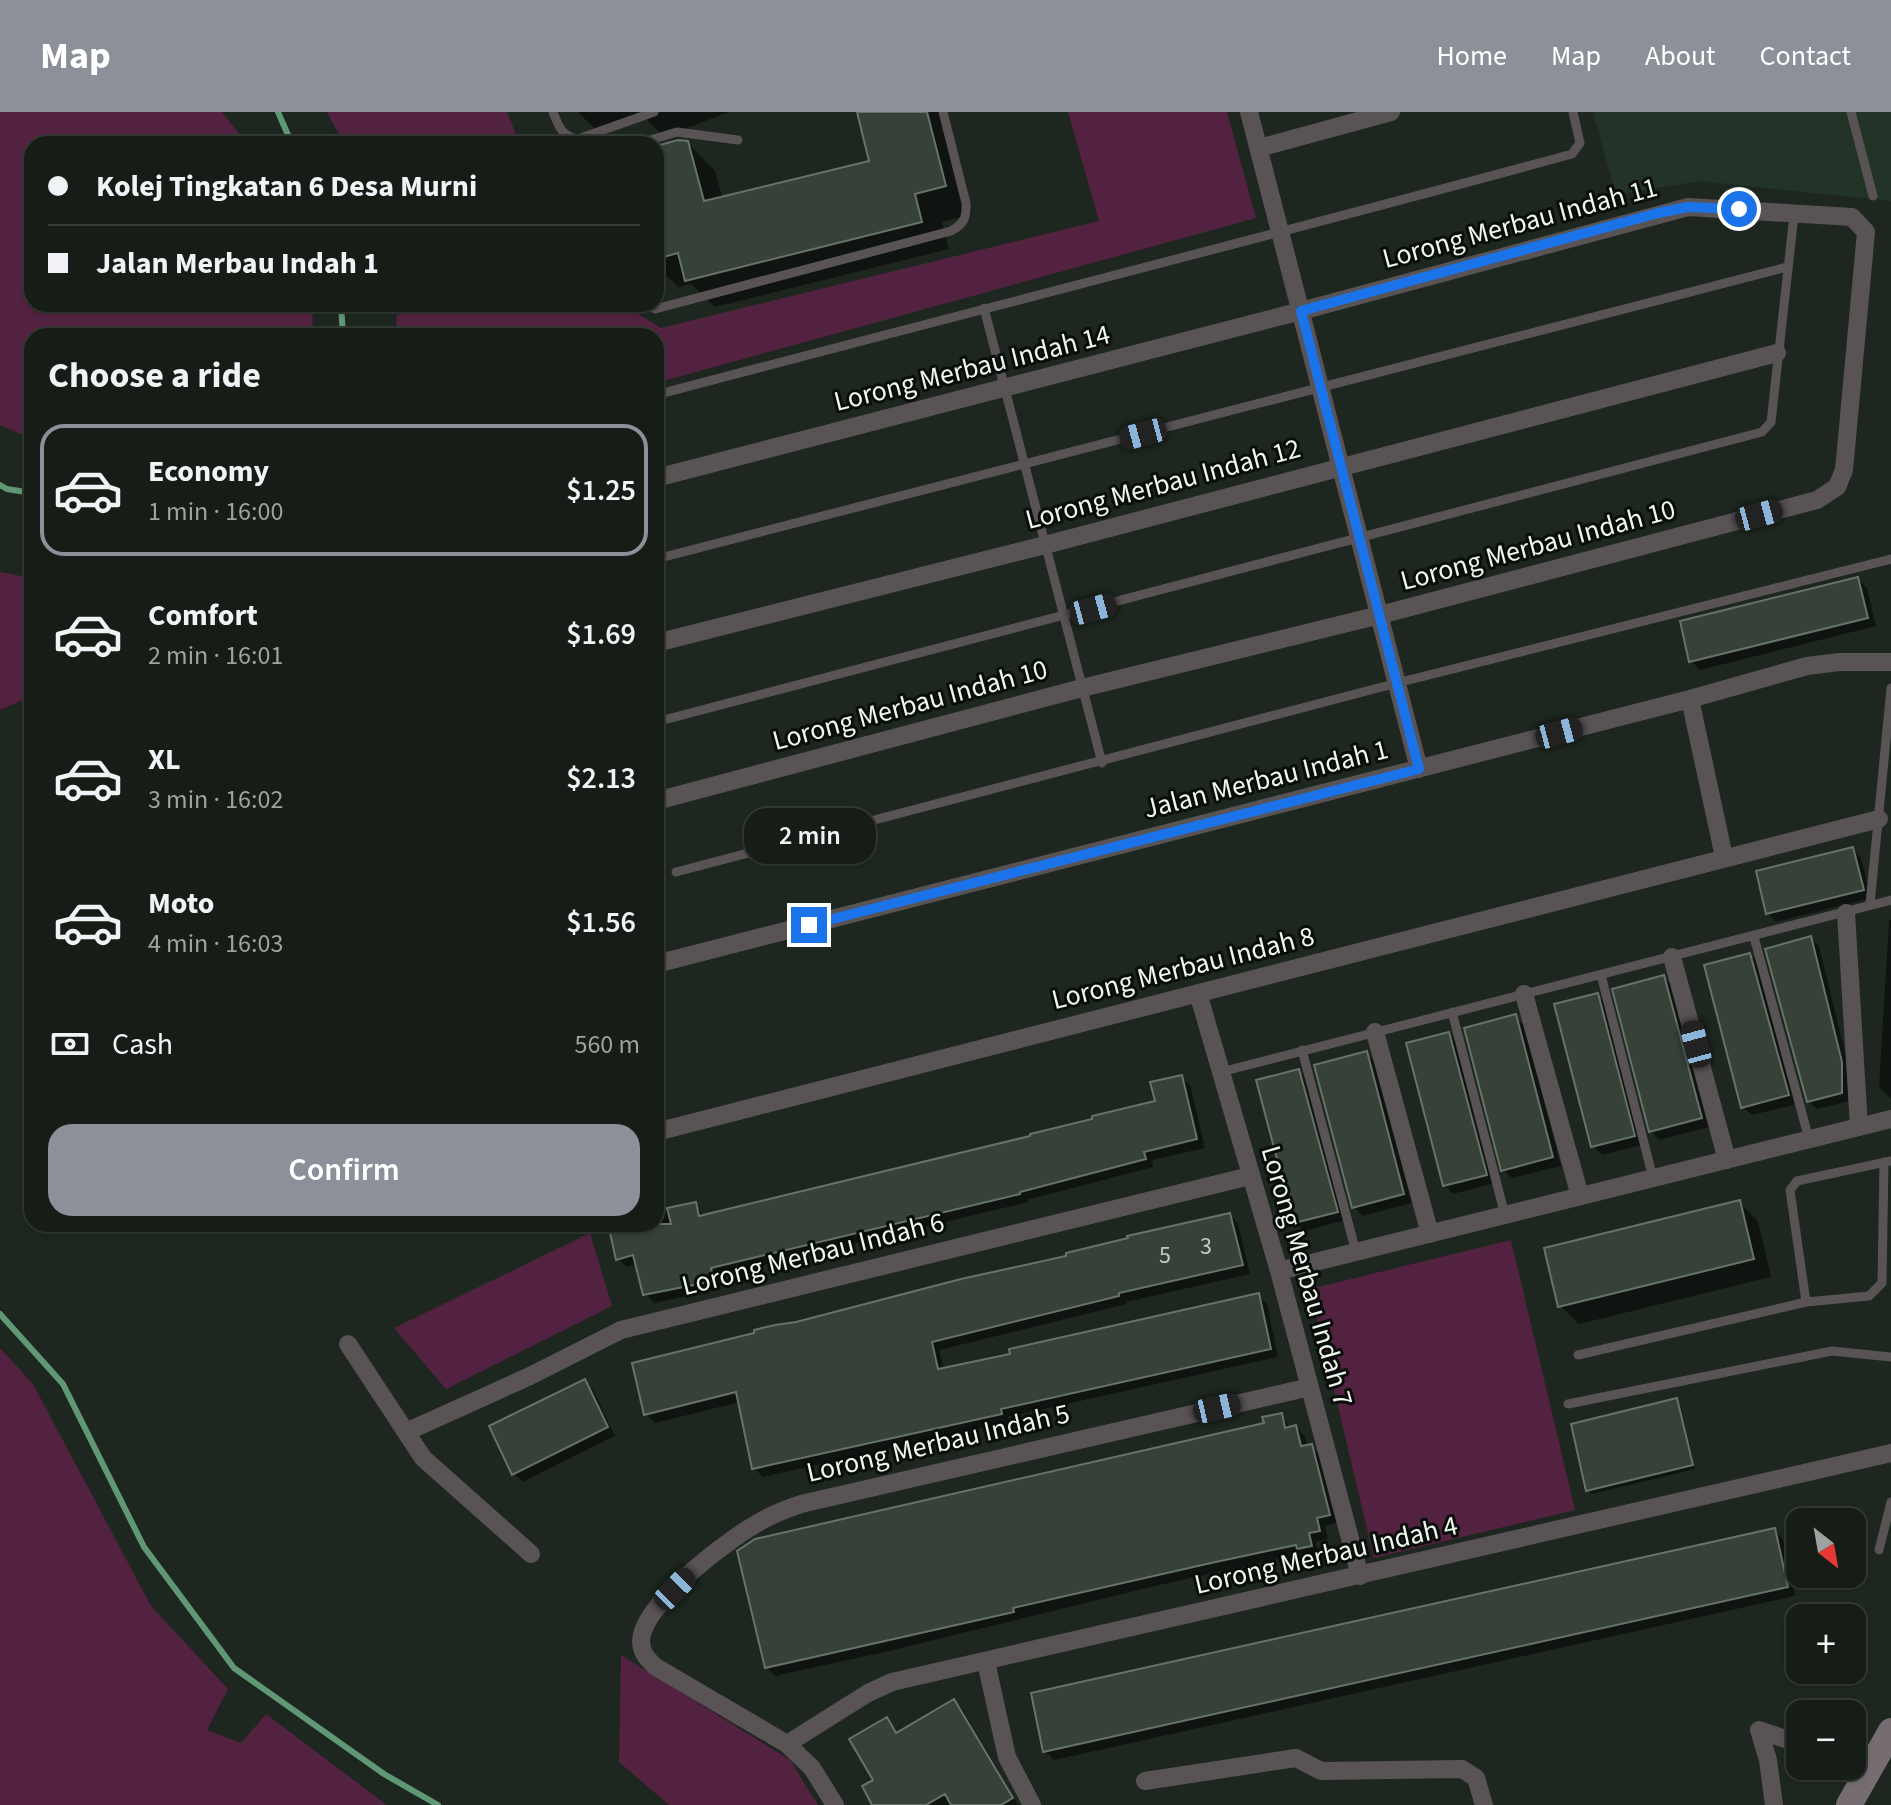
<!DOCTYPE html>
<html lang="en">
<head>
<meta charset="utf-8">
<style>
  :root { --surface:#161d17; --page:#1f2620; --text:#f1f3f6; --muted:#9ea2a1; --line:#353b36; --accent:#8c9099 }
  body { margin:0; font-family:"Source Sans 3",sans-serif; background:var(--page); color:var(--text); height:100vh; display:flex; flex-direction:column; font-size:30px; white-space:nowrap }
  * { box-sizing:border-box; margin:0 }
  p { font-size:26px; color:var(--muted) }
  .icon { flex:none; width:44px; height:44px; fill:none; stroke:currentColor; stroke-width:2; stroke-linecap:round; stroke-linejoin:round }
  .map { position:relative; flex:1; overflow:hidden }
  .sheet { position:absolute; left:24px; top:216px; width:640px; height:904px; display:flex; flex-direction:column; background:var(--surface); border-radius:24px; box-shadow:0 2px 6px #0004,0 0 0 2px var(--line) }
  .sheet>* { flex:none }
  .top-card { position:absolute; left:24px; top:24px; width:640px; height:176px; border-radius:24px; box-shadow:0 2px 6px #0004,0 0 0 2px var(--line); display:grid; align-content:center; height:176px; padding:0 24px; background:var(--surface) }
  .needle { width:52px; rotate:149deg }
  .buttons { position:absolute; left:1786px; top:1396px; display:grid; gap:16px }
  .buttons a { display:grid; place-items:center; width:80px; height:80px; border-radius:16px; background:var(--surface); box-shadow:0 2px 6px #0004,0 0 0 2px var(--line); font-size:40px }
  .end { position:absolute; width:36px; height:36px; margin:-18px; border:10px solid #1a73e8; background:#fff; box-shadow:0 0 0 4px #fff }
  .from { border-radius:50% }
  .bubble { position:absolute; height:56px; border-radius:24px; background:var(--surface); box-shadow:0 2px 6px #0004,0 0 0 2px var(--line); font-size:26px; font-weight:600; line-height:56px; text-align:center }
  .car { position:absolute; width:24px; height:48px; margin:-24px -12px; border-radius:10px; box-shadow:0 0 6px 2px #0007; background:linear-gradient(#222 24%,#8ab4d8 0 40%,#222 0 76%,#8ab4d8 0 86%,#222 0) }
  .top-card b { display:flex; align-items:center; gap:28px; height:76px; font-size:30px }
  .top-card b+b { border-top:2px solid var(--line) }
  .top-card i { width:20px; height:20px; background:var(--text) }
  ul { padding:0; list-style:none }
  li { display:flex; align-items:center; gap:24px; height:132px; margin:0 16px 12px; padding:0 8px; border:4px solid transparent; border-radius:24px }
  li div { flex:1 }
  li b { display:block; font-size:30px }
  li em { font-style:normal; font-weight:600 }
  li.active { border-color:var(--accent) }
  li>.icon { width:72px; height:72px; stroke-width:1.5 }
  h2 { padding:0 24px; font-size:36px; line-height:96px }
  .pay { display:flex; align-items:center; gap:20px; height:88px; padding:0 24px; font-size:30px }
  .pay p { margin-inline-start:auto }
  .cta { display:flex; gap:16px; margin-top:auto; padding:16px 24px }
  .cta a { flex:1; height:92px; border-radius:24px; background:var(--accent); color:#fff; font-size:32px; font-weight:600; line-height:92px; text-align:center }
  header { display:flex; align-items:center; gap:48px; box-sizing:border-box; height:112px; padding:0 40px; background:var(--accent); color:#fff }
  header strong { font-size:38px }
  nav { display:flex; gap:44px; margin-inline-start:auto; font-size:28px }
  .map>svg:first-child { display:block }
  .built { fill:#233328 }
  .green { fill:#532240 }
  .shadow { fill:#0007 }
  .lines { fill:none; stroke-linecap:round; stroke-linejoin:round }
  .stream { stroke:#609875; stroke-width:6 }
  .building { fill:#364138; stroke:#67736a; stroke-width:2 }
  .service { stroke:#595356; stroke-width:9 }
  .minor { stroke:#595356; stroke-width:18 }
  .secondary { stroke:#766d72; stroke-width:26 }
  .route { stroke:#1a73e8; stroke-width:10 }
  .labels { text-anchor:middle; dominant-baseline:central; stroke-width:6; stroke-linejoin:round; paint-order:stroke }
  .number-label { font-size:24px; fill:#c2cac3 }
  .street-label { font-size:28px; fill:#f0f7f1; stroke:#0a0e0b }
</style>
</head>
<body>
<header>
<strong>Map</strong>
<nav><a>Home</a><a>Map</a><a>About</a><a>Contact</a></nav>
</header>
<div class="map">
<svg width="1891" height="1693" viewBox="0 0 1891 1693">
  <rect width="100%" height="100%" fill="#1d271f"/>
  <!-- built -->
  <path class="built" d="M1593 0H1891V89L1699 69 1616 83Z"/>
  <!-- green -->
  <path class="green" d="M0 0H222L247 32H32V192H313L312 224H32V327L0 313Z
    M327 0H507L520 32H344Z
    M1068 0H1227L1256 106 656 271V224H396L397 192H622L661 216 1099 109Z
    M0 460 32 466V584L0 598Z
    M590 1121 612 1194 446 1277 394 1216Z
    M1511 1128 1575 1398 1374 1446 1310 1177Z
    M0 1236 33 1272 151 1494 228 1577 207 1618 241 1631 266 1602 387 1693H0Z
    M621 1543 790 1648 818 1693H669L619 1650Z"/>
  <!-- shadow -->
  <path class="shadow" d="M578 0H729L664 25 641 2 597 19Z
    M859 0H946L972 102 942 110 949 137 715 195 691 172 678 175 656 153V36L688 31 715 59 723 87 871 50Z
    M1858 467 1867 476 1876 514 1700 558 1691 549Z
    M1853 737 1861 746 1871 786 1776 810 1768 801Z
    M1889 808H1891V987L1879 975Z
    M1810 826 1819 834 1850 961V989L1817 997 1808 989Z
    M1750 843 1759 851 1797 992 1752 1003 1743 995Z
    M1664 865 1672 874 1709 1015 1659 1028 1651 1019Z
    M1597 883 1606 892 1642 1033 1602 1043 1593 1034Z
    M1515 905 1524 913 1561 1054 1512 1066 1503 1058Z
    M1449 922 1458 931 1494 1071 1453 1082 1445 1073Z
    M1366 942 1375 950 1412 1091 1362 1104 1354 1095Z
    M1299 959 1307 968 1345 1108 1304 1119 1296 1110Z
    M1181 965 1190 973 1205 1036 1152 1048 1153 1055 1027 1088 1028 1090 718 1164 721 1177 654 1191 645 1182 638 1152 627 1155 618 1147 610 1112H656V1101L695 1092 704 1104 1033 1026 1157 991Z
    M1739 1090 1758 1109 1771 1165 1579 1212 1560 1194Z
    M1230 1103 1238 1112 1250 1162 1126 1190 1127 1192 939 1238 944 1258 1258 1183 1267 1192 1278 1245 1008 1305 1009 1310 763 1365 754 1356 740 1290 655 1311 646 1302 796 1212Z
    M585 1269 593 1278 615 1324 523 1370 514 1362Z
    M1676 1289 1680 1292 1695 1357 1592 1382 1588 1378Z
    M1281 1303 1291 1317 1296 1315 1305 1324 1307 1335 1311 1334 1320 1343 1337 1411 1325 1414 1328 1427 1316 1430 1319 1442 1308 1445 1304 1441 1155 1474 889 1539 775 1564 766 1555Z
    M1774 1418 1783 1427 1795 1484 1054 1648 1045 1639Z
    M954 1589 963 1598 1018 1693H875V1669L887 1608 898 1622Z"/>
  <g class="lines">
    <!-- stream -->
    <path class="stream" d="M278 0 292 32
      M341 192 343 224
      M0 373 7 377 32 381
      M0 1202 63 1272 144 1435 234 1556 384 1662 438 1693"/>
  </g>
  <!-- building -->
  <path class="building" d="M857 0H927L946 74 915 82 922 110 685 169 678 141 656 147V34L678 28 688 29 704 89 869 49Z
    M1858 465 1868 506 1689 550 1680 509Z
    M1853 735 1864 778 1766 802 1756 759Z
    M1811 824 1842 950V981L1807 990 1765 837Z
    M1750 841 1789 983 1741 996 1704 853Z
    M1664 863 1702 1006 1649 1020 1612 877Z
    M1598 881 1635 1024 1591 1035 1554 892Z
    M1516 902 1553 1045 1501 1059 1464 916Z
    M1449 920 1487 1063 1443 1074 1406 931Z
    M1367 939 1404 1082 1352 1096 1314 953Z
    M1299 957 1338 1100 1294 1111 1256 968Z
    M1182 963 1197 1027 1144 1040 1146 1047 1020 1080V1082L711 1156 714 1169 643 1183 633 1143 616 1148 608 1112H671L667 1096 696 1090 699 1104 1030 1024V1022L1092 1007V1004L1155 989 1150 970Z
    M1740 1088 1754 1147 1558 1195 1544 1136Z
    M1230 1101 1243 1153 1119 1181V1184L932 1230 938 1257 1010 1242 1009 1237 1259 1181 1271 1237 1001 1297 1002 1302 752 1357 736 1280 644 1303 632 1251 754 1221V1218L775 1213 796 1210 961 1167 1066 1144V1141L1128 1126 1127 1124Z
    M585 1267 608 1315 512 1363 489 1314Z
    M1677 1286 1693 1353 1586 1379 1571 1312Z
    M1282 1301 1285 1316 1296 1313 1301 1334 1312 1332 1330 1403 1317 1406 1320 1419 1309 1421 1312 1434 1297 1437 1296 1433 1211 1451 1013 1496 1014 1500 765 1556 737 1439 755 1427 1264 1311 1262 1305Z
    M1775 1416 1788 1475 1043 1640 1031 1581Z
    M954 1587 1013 1686 1001 1693H951L945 1682 926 1693H872L862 1674 873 1668 849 1627 887 1605 896 1621Z"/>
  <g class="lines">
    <!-- service -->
    <path class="service" d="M553 0C558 13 562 25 578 27L654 0
      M1851 0 1873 84
      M637 32 677 20 738 28
      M644 192 655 197 951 119C964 112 967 105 966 91L943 0
      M984 196 1102 651
      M656 283C961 202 1268 125 1572 42L1580 31 1573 0
      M656 447C1034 353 1410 251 1787 155
      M656 610 1762 320 1771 310 1794 103
      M676 760 1397 571 1891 447
      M1870 792 1891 576
      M1754 825 1809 1027
      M1601 863 1653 1066
      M1452 900 1505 1103
      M1302 938 1356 1140
      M1221 960 1891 788
      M1806 1190 1869 1184 1882 1171 1884 1050
      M1578 1243 1806 1190 1790 1078 1797 1069 1891 1049
      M1568 1292 1832 1239 1891 1245
      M1879 1438 1891 1390"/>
    <!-- minor -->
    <path class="minor" d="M1249 0 1419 657
      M1259 36 1391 0
      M656 366 1301 199 1688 95 1852 105 1866 120 1844 358 1837 375 1817 388 1380 503 1082 576 656 689
      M656 531 1045 433 1777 241
      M1690 587 1724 745
      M1846 801 1859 1015
      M1672 845 1727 1048
      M656 852 1690 587 1807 554 1839 550H1891
      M1198 881 1279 1159 1360 1464
      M1524 882 1580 1084
      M1375 920 1430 1122
      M656 1020 1879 707
      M1279 1159 1891 1007
      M348 1232 423 1346 531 1442
      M406 1320 530 1264 621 1218 1250 1064
      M986 1550 1007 1645 1032 1693
      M787 1632 868 1581 892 1570 1891 1341
      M1840 1654 1865 1668
      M1145 1669 1296 1646 1321 1659 1462 1657 1476 1666 1484 1693
      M835 1693 812 1656 787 1632 656 1555C648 1548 641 1541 641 1529 642 1491 734 1422 767 1406 778 1400 790 1396 801 1392L1310 1275
      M1774 1693 1768 1648 1759 1618 1800 1632"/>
    <!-- secondary -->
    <path class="secondary" d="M1849 1693 1891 1619"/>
  </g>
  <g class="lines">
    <!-- route -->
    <path class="route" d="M809 813 1419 657 1301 199 1658 101 1688 95 1739 97"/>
  </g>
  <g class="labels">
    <!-- number labels -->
    <g class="number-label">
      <text x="1206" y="1134">3</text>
      <text x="1165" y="1143">5</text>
    </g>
    <!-- street labels -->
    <g class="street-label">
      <text transform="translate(1520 111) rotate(-15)">Lorong Merbau Indah 11</text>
      <text transform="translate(972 256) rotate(-14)">Lorong Merbau Indah 14</text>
      <text transform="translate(1163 372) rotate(-15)">Lorong Merbau Indah 12</text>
      <text transform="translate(1538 433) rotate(-15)">Lorong Merbau Indah 10</text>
      <text transform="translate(910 593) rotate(-15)">Lorong Merbau Indah 10</text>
      <text transform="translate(1266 667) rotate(-14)">Jalan Merbau Indah 1</text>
      <text transform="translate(1183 856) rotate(-14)">Lorong Merbau Indah 8</text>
      <text transform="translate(813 1142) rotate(-14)">Lorong Merbau Indah 6</text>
      <text transform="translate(1307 1164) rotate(74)">Lorong Merbau Indah 7</text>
      <text transform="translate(938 1331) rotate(-13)">Lorong Merbau Indah 5</text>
      <text transform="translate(1326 1443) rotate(-13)">Lorong Merbau Indah 4</text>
    </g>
  </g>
</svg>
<div class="buttons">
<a><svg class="needle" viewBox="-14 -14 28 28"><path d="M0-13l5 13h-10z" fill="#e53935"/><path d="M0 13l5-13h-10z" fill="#9ea2a1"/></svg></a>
<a>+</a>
<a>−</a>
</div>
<i class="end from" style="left:1739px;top:97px"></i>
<i class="end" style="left:809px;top:813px"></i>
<div class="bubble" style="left:744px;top:696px;width:132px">2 min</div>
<i class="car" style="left:1143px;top:322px;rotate:255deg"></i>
<i class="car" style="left:1759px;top:403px;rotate:75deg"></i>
<i class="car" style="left:1093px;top:497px;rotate:75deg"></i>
<i class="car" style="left:1559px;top:621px;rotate:75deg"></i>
<i class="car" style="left:1696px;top:932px;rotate:345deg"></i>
<i class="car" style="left:1217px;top:1296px;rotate:77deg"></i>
<i class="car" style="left:675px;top:1477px;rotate:44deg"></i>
<div class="top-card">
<b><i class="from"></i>Kolej Tingkatan 6 Desa Murni</b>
<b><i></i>Jalan Merbau Indah 1</b>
</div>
<section class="sheet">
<h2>Choose a ride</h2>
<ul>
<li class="active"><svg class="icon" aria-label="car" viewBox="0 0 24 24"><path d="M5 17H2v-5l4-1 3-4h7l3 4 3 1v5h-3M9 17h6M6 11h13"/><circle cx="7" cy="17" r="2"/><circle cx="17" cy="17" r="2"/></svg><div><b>Economy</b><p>1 min · 16:00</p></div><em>$1.25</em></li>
<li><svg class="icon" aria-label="car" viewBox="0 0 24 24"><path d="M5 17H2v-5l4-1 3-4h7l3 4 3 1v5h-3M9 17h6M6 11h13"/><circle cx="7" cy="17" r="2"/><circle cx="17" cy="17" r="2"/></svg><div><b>Comfort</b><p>2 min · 16:01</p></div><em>$1.69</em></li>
<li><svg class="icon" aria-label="car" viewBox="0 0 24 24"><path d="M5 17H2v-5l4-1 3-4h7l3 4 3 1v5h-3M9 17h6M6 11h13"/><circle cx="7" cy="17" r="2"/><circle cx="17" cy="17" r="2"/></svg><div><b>XL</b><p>3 min · 16:02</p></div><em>$2.13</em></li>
<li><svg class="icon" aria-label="car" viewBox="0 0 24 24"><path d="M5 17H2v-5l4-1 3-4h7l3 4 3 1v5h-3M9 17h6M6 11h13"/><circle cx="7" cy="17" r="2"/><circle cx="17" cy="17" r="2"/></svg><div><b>Moto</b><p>4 min · 16:03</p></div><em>$1.56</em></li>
</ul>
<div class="pay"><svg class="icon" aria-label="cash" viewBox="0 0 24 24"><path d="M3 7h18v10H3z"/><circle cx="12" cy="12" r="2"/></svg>Cash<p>560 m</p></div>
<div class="cta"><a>Confirm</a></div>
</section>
</div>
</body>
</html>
